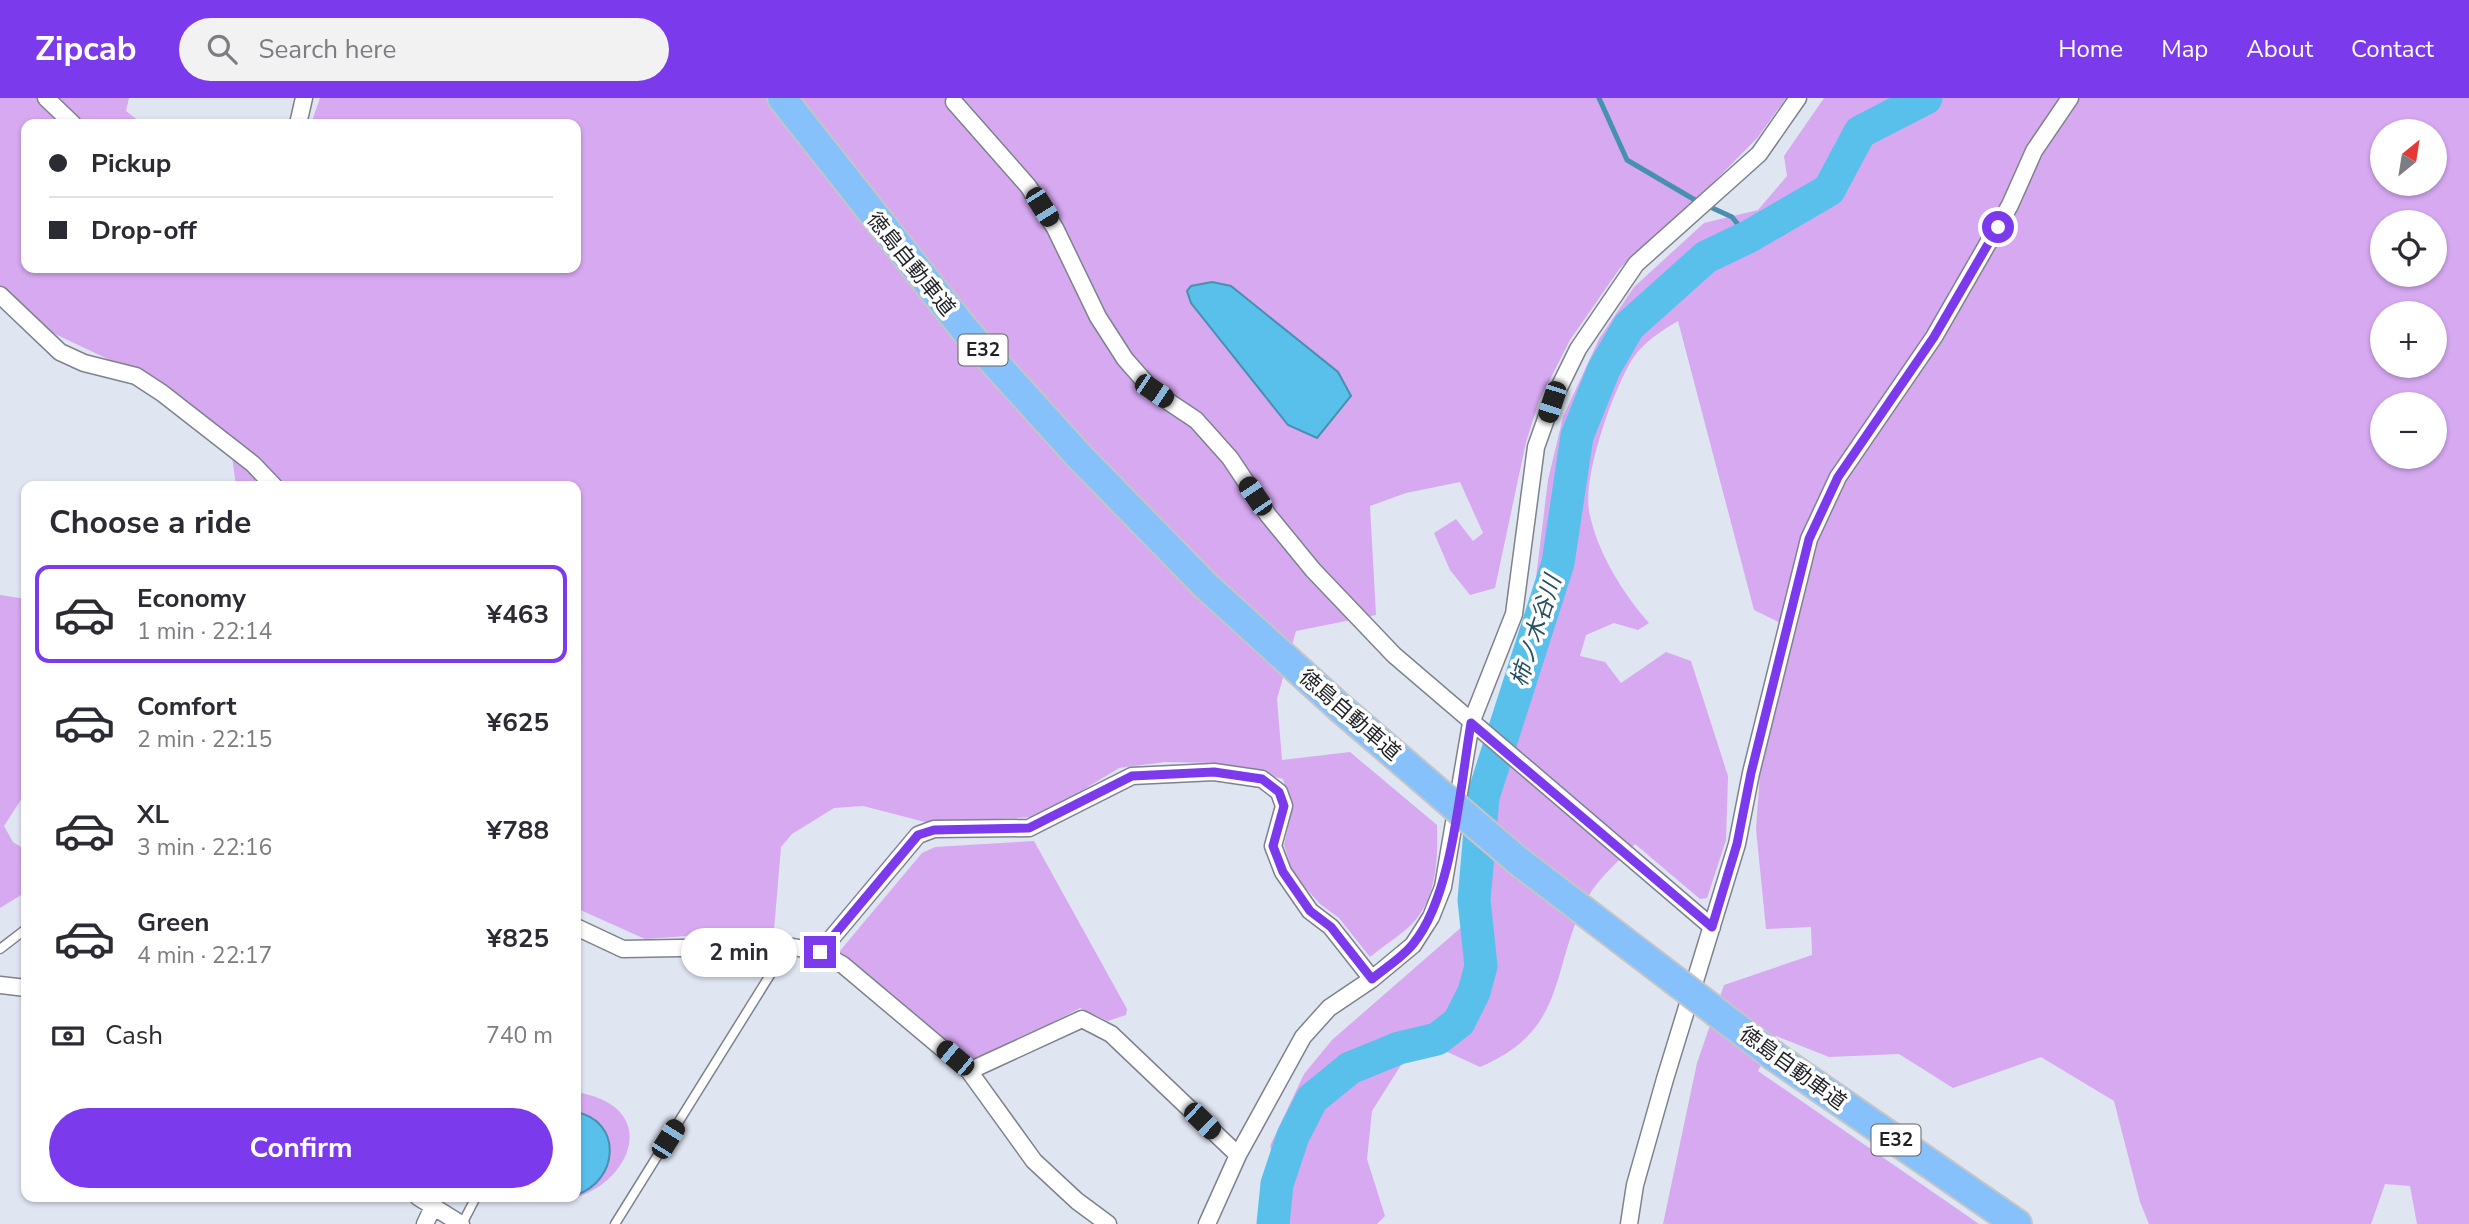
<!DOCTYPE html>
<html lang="en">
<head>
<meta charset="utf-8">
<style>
  :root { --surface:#fff; --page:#f2f2f3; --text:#2b2b33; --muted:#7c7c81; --line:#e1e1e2; --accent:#7c3aed }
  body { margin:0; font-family:"Nunito Sans","Noto Sans JP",sans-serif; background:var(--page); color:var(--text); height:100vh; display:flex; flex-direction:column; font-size:26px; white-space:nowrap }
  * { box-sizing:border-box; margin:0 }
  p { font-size:23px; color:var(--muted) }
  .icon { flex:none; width:38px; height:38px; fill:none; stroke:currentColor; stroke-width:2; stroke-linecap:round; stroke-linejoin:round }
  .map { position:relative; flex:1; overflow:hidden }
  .panel { position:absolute; left:21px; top:383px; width:560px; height:721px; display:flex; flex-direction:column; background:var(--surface); border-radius:14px; box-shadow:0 2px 5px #0004 }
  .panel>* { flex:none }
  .banner { position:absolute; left:21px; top:21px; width:560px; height:154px; border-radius:14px; box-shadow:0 2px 5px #0004; display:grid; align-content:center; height:154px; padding:0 28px; background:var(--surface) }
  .needle { width:46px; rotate:30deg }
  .fabs { position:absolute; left:2370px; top:21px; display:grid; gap:14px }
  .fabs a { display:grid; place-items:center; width:77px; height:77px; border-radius:50%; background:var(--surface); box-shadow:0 2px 5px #0004; font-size:35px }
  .end { position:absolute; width:32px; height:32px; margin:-16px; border:9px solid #7c3aed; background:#fff; box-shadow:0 0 0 4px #fff }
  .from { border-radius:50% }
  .bubble { position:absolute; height:49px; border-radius:24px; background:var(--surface); box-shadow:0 2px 5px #0004; font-size:23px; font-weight:700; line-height:49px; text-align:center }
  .car { position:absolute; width:21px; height:42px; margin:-21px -10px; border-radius:9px; box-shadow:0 0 5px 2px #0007; background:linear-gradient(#222 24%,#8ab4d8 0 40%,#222 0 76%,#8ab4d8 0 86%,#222 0) }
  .banner b { display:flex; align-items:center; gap:24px; height:66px; font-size:26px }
  .banner b+b { border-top:2px solid var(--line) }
  .banner i { width:18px; height:18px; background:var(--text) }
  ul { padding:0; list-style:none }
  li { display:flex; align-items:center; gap:21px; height:98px; margin:0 14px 10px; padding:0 14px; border:4px solid transparent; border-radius:14px }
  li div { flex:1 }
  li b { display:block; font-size:26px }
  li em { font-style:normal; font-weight:700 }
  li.on { border-color:var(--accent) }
  li>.icon { width:63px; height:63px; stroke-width:1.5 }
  h2 { padding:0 28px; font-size:32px; line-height:84px }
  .pay { display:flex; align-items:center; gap:18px; height:77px; padding:0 28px; font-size:26px }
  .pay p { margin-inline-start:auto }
  .button { display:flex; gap:14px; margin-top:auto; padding:14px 28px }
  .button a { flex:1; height:80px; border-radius:42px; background:var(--accent); color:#fff; font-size:28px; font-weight:700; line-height:80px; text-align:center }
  header { display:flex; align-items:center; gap:42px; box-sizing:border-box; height:98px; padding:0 35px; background:var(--accent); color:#fff }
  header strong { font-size:33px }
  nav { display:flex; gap:38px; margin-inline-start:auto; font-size:24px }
  .search { width:490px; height:63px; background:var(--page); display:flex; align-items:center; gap:18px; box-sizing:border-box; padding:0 24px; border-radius:38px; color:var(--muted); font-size:26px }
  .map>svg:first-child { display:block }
  .green { fill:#d6a9f1; fill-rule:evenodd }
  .water { fill:#58c0eb; stroke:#4790b0; stroke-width:2 }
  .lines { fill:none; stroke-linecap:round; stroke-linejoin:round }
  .stream { stroke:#4790b0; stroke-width:5 }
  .river { stroke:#58c0eb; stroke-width:33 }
  .lane-casing { stroke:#7e828d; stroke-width:11 }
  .street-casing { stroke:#7e828d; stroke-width:19 }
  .highway-casing { stroke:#c5c5c6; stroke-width:32 }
  .lane { stroke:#fff; stroke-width:8 }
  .street { stroke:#fff; stroke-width:16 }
  .highway { stroke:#86c1fc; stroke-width:28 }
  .highway-bridge-casing { stroke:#c5c5c6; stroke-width:32; stroke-linecap:butt }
  .highway-bridge { stroke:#86c1fc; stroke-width:28 }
  .route { stroke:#7c3aed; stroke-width:9 }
  .labels { text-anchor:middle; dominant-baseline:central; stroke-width:7; stroke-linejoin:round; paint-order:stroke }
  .shield { fill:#fff; stroke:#626366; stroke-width:2 }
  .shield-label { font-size:19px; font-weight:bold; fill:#1f2025 }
  .street-label { font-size:21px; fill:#1f2025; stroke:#fff }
  .water-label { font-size:23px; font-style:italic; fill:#245062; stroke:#fff }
</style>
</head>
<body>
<header>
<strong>Zipcab</strong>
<div class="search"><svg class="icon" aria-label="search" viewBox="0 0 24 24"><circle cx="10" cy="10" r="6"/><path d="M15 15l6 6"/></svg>Search here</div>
<nav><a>Home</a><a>Map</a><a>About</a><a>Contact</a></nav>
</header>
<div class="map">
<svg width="2469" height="1126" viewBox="0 0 2469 1126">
  <rect width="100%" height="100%" fill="#e0e5f2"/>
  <!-- green -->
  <path class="green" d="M0 0H129L126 13 143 26H26V170H576V26H311L320 0H1786L1758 39 1715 83 1620 170 1570 242 1539 303 1526 344 1495 490 1470 497 1450 472 1434 435 1456 421 1473 443 1483 435 1460 384 1406 395 1370 408 1376 517 1296 533 1277 601 1282 662 1350 654 1437 727C1438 760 1437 799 1413 825 1400 838 1383 848 1370 859L1339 820 1320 806 1293 776 1284 747 1292 711 1283 681 1217 665 1165 664 1119 670 1070 700 1031 719 929 725 863 708 834 710 792 736 781 749 774 832 645 841 576 810V388H236L229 336 165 288 0 210ZM1187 193 1288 327 1191 205Z
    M1824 0H2469V1126H2417L2410 1088 2385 1086 2371 1126H2149L2140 1104 2114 1003 2041 959 1953 990 1899 956 1829 959 1776 938 1758 973 1979 1126H1663L1697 965 1724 887 1812 857 1811 829 1766 831 1756 731 1761 662 1795 532 1754 512 1678 223C1661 233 1644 244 1633 260 1613 292 1583 376 1589 413 1597 454 1622 494 1649 525L1638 532 1614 525 1586 537 1580 558 1605 564 1621 585 1666 554 1691 563 1728 678 1726 742 1707 800 1700 801 1635 746C1621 761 1602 777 1591 794 1548 864 1573 930 1480 969L1441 951 1425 950 1408 956 1372 1013 1367 1061 1385 1118 1377 1126H1280L1285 1095 1270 1048 1304 976 1332 942 1488 806 1491 700 1530 583 1536 480 1548 382 1563 319 1599 241 1634 189 1704 125 1758 112 1787 78 1784 58ZM2382 33H2434V86H2382ZM2382 124H2434V177H2382ZM2382 215H2434V268H2382ZM2382 306H2434V359H2382Z
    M0 497 26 501V694L4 728 13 744 26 752V794L0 810Z
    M1034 743 1127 911 1126 917 1108 923 1080 910 987 959 977 962 968 960 839 854 922 755 935 749Z
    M576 994C684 1012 609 1126 526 1099H576Z"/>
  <!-- water -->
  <path class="water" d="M1212 184 1231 188 1338 274 1351 298 1317 340 1288 327 1191 205 1187 193 1191 188Z
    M576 1014C623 1023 619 1083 576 1097Z"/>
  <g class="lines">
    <!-- stream -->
    <path class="stream" d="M1599 0 1627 62 1695 102 1732 119 1748 139"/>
    <!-- river -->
    <path class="river" d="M1273 1126 1277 1086 1293 1038 1312 1001 1350 970 1399 950 1437 941 1459 924 1474 894 1481 868 1474 802 1483 699 1558 465 1577 338 1604 271 1629 228 1706 159 1748 139 1829 92 1860 34 1926 0"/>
    <defs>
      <path id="lane" d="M0 851 26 831
        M462 1126 476 1099
        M615 1126 788 848"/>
      <path id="street" d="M46 0 73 26
        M954 4 1028 88 1055 130 1098 219 1125 261 1154 294 1196 322 1230 360 1268 417 1313 472 1394 557 1712 829
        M298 26 304 0
        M0 197 60 254 84 265 136 278 162 295 253 366 274 388
        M576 829 623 851 788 848 820 854 843 867 969 973 1034 1063 1077 1103 1108 1126
        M820 854 918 737 934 731 1029 730 1132 678 1214 674 1262 681 1279 694 1284 708 1273 748 1283 774 1310 813 1331 829 1372 881
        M0 887 26 890
        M969 973 1082 921 1111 936 1238 1057
        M418 1099 461 1126
        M425 1126 433 1109
        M1207 1126 1238 1057 1303 939 1329 910 1372 881 1413 847 1431 819 1443 789 1471 625 1514 516 1536 349 1552 304 1578 251 1636 166 1759 56 1798 0
        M1629 1126 1635 1087 1665 981 1737 746 1751 675 1809 441 1838 379 1934 239 2010 107 2034 53 2070 0"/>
      <path id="highway" d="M782 0 965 232 1079 358 1205 487
        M1774 958 2017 1126"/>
    </defs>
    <!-- lane casing -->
    <use href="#lane" class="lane-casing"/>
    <!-- street casing -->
    <use href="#street" class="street-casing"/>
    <!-- highway casing -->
    <use href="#highway" class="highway-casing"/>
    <!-- lane -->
    <use href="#lane" class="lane"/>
    <!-- street -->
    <use href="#street" class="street"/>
    <!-- highway -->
    <use href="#highway" class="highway"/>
    <defs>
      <path id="highway-bridge" d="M1205 487 1338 608 1517 762 1774 958"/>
    </defs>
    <!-- highway-bridge casing -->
    <use href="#highway-bridge" class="highway-bridge-casing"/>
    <!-- highway-bridge -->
    <use href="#highway-bridge" class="highway-bridge"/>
  </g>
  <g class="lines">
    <!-- route -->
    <path class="route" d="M820 854 918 737 934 732 1029 730 1132 678 1214 674 1262 681 1279 694 1284 708 1273 748 1283 774 1310 813 1331 829 1372 881C1385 870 1403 859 1413 846 1453 798 1460 688 1471 625L1712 829 1737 746 1751 675 1809 441 1838 379 1934 239 1998 129"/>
  </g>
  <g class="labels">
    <!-- shield labels -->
    <g class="shield">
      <rect x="958.5" y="236.5" width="49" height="31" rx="5"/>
      <rect x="1871.5" y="1026.5" width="49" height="31" rx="5"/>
    </g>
    <g class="shield-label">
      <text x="983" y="252">E32</text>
      <text x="1896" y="1042">E32</text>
    </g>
    <!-- street labels -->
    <g class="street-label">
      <text transform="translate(911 166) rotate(51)">徳島自動車道</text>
      <text transform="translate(1350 617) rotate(41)">徳島自動車道</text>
      <text transform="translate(1793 970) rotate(36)">徳島自動車道</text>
    </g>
    <!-- water labels -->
    <g class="water-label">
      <text transform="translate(1536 533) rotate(-72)">柿ノ木谷川</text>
    </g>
  </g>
</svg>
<div class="fabs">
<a><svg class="needle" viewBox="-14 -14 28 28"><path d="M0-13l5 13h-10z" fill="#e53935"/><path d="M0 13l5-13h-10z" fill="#7c7c81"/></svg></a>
<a><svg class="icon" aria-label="locate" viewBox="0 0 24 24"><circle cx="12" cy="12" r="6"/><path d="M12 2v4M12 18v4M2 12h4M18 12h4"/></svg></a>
<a>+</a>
<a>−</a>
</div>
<i class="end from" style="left:1998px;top:129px"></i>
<i class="end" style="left:820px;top:854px"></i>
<div class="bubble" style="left:681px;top:830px;width:116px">2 min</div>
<i class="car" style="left:1042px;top:109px;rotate:148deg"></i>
<i class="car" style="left:1154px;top:293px;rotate:124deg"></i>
<i class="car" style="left:1552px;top:304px;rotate:198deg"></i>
<i class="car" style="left:1255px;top:398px;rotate:326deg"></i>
<i class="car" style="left:955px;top:960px;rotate:310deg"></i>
<i class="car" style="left:1202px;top:1023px;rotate:134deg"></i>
<i class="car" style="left:668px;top:1041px;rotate:32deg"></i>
<div class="banner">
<b><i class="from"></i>Pickup</b>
<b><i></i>Drop-off</b>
</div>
<section class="panel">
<h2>Choose a ride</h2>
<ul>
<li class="on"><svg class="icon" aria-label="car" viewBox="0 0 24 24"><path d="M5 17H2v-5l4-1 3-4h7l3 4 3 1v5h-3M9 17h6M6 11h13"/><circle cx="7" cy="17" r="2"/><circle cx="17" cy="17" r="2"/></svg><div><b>Economy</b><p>1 min · 22:14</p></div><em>¥463</em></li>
<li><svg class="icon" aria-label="car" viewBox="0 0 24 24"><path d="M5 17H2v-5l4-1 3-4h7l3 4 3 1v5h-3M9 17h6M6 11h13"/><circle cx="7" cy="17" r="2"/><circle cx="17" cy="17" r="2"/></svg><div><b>Comfort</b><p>2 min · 22:15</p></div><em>¥625</em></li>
<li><svg class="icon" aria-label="car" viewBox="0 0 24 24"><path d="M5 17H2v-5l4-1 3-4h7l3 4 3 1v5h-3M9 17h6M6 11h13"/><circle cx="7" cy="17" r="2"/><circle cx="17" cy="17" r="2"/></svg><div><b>XL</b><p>3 min · 22:16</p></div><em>¥788</em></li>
<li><svg class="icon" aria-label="car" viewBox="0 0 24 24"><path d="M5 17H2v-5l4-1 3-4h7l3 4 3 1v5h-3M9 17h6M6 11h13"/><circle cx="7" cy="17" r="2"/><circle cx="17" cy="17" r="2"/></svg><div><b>Green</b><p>4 min · 22:17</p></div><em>¥825</em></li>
</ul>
<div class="pay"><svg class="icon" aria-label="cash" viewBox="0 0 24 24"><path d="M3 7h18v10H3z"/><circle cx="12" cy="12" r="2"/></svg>Cash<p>740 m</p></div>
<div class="button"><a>Confirm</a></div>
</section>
</div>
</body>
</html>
